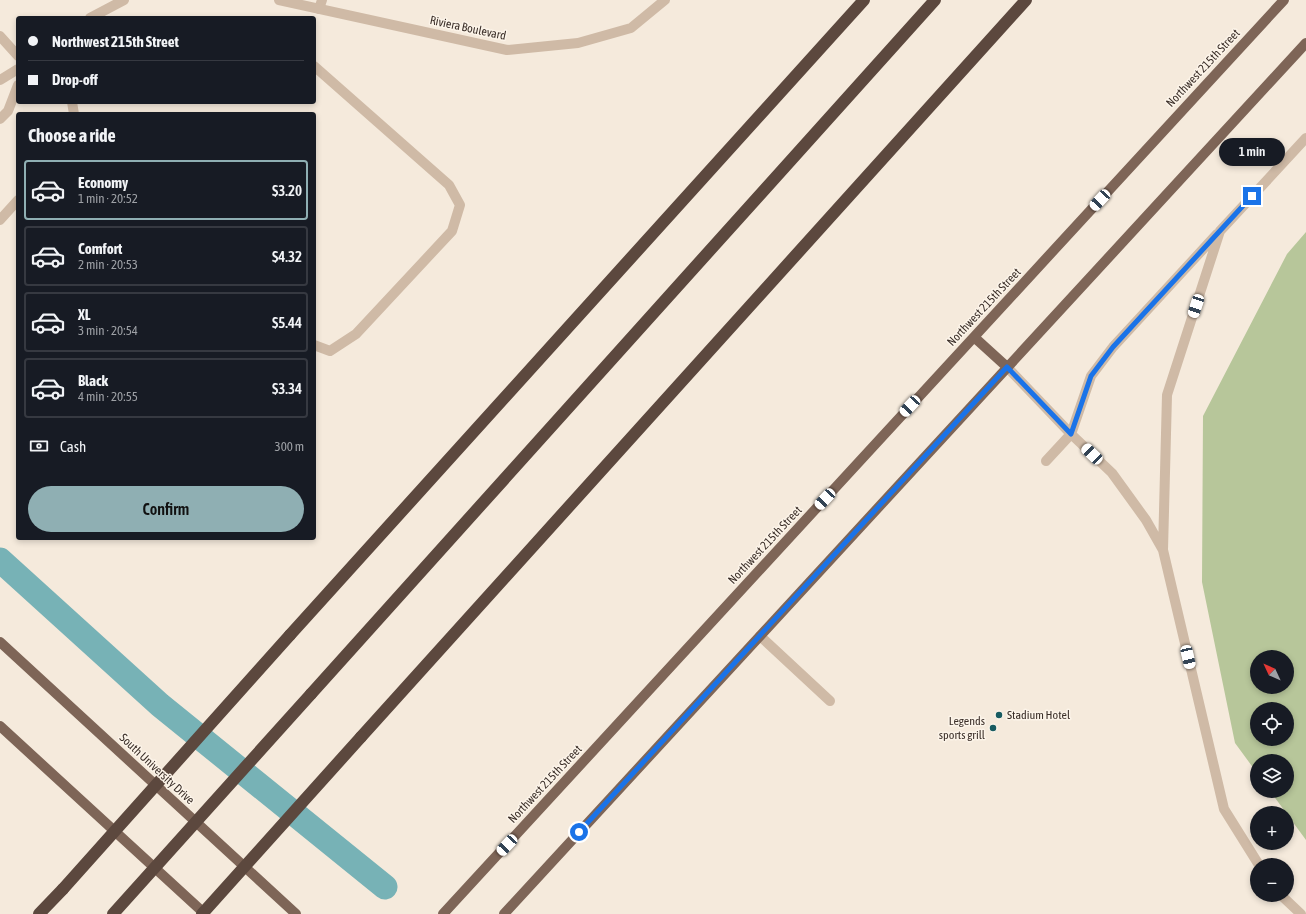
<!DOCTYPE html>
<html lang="en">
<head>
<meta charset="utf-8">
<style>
  :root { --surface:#171b24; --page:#242831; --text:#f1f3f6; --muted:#9ea1a6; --line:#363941; --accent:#8fafb3 }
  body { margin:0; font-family:"Asap Condensed",sans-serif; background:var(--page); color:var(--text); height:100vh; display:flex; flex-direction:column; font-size:15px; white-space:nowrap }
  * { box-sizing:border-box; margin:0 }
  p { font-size:13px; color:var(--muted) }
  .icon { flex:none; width:22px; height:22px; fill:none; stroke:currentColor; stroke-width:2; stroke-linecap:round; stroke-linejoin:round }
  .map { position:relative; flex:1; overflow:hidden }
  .side { position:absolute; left:16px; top:112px; width:300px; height:428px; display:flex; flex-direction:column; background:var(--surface); border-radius:4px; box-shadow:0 2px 6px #0003 }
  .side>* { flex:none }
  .top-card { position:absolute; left:16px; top:16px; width:300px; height:88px; border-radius:4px; box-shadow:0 2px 6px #0003; display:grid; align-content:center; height:88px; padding:0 12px; background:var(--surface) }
  .needle { width:26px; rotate:314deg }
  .buttons { position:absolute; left:1250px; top:650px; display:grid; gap:8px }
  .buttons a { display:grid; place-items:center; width:44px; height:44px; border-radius:50%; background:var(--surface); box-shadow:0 2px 6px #0003; font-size:20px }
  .end { position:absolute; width:18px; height:18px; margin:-9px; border:5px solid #1a73e8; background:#fff; box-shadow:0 0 0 2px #fff }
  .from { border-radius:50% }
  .bubble { position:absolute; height:28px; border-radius:14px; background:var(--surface); box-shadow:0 2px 6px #0003; font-size:13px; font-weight:600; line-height:28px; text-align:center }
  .car { position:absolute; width:12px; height:24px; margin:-12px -6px; border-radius:5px; box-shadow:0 0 3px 1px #0007; background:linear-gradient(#fff 24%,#345 0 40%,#fff 0 76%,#345 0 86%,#fff 0) }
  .top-card b { display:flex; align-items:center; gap:14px; height:38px; font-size:15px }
  .top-card b+b { border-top:1px solid var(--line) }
  .top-card i { width:10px; height:10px; background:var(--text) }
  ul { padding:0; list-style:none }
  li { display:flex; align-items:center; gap:12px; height:60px; margin:0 8px 6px; padding:0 4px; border:2px solid var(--line); border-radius:4px }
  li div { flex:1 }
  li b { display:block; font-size:15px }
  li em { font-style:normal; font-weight:600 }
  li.active { border-color:var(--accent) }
  li>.icon { width:36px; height:36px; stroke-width:1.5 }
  h2 { padding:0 12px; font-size:18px; line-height:48px }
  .pay { display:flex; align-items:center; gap:10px; height:44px; padding:0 12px; font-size:15px }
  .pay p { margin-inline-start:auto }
  .action { display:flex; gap:8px; margin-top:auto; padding:8px 12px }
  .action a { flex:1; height:46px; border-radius:24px; background:var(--accent); color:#111; font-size:16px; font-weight:600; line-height:46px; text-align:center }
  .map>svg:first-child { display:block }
  .green { fill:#b7c69a; fill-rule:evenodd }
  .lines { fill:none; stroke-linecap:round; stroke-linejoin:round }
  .canal { stroke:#77b2b6; stroke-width:25 }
  .lane { stroke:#cfbaa6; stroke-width:10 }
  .street { stroke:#cfbaa6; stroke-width:10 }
  .primary { stroke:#7e6557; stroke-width:10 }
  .highway { stroke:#5c483e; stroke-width:12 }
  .highway-bridge { stroke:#5c483e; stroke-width:12 }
  .route { stroke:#1a73e8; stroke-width:5 }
  .poi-dot { fill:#185b61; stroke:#fcf4e9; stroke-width:1.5 }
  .labels { text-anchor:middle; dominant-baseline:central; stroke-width:3; stroke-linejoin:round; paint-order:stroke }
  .street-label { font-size:12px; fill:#3a2e28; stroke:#fcf4e9 }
  .poi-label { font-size:12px; fill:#3a2e28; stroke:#fcf4e9; text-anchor:start }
</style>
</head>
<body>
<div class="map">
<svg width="1306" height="914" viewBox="0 0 1306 914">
  <rect width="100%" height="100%" fill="#f5eadc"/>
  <!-- green -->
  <path class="green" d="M1306 232V840L1270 791H1287V761H1257V773L1235 743 1202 582 1203 416 1287 254ZM1257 657H1287V687H1257ZM1257 709H1287V739H1257Z"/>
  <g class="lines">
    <!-- canal -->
    <path class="canal" d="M0 560 160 705 385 887"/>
    <!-- lane -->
    <path class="lane" d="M319 9 322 0
      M314 66 449 185 460 205 452 231 356 334 330 351 314 345
      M72 102 74 114
      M0 220 18 200
      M1007 367 1071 434 1112 473 1146 520 1163 550
      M1046 461 1071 434 1091 376 1113 347 1217 234
      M760 636 830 701
      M1259 865 1224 809 1163 550 1167 395 1220 231 1306 138
      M1281 895 1301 914"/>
    <!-- street -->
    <path class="street" d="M279 0 507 50 578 43 631 28 665 0
      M90 18 124 0
      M0 36 18 56
      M0 80 18 69
      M0 119 8 111 18 85"/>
    <!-- primary -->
    <path class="primary" d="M974 337 1007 367
      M0 642 296 914
      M0 726 205 914
      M443 914 1284 0
      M504 914 1306 43"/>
    <!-- highway -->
    <path class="highway" d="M290 635 864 0
      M311 694 935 0
      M361 737 1026 0
      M39 914 63 889"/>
    <!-- highway-bridge -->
    <path class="highway-bridge" d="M63 889 290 635
      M113 914 311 694
      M202 914 361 737"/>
  </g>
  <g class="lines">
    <!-- route -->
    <path class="route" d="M579 832 1007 367 1071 434 1091 376 1113 347 1252 196"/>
  </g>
  <!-- markers -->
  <g class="poi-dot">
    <circle cx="999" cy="715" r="4"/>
    <circle cx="993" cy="728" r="4"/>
  </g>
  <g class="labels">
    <!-- street labels -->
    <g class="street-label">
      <text transform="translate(468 28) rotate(12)">Riviera Boulevard</text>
      <text transform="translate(1203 68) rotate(-47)">Northwest 215th Street</text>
      <text transform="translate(984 307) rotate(-47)">Northwest 215th Street</text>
      <text transform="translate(765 545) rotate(-47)">Northwest 215th Street</text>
      <text transform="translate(157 769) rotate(43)">South University Drive</text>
      <text transform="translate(545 784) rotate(-47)">Northwest 215th Street</text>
    </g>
    <!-- poi labels -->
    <g class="poi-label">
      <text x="1007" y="715">Stadium Hotel</text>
      <text x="985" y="721" text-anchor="end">Legends<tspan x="985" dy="14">sports grill</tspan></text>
    </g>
  </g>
</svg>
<div class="buttons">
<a><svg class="needle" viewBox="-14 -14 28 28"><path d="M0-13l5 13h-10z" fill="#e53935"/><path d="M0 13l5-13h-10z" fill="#9ea1a6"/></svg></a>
<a><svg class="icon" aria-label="locate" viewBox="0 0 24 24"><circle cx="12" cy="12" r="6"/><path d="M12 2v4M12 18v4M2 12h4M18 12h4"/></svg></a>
<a><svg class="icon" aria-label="layers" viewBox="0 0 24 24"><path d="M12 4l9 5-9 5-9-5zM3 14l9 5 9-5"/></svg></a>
<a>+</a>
<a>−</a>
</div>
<i class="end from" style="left:579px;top:832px"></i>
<i class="end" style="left:1252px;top:196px"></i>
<div class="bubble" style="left:1219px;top:138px;width:66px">1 min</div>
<i class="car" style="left:1100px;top:200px;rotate:223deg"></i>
<i class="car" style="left:1196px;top:306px;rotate:198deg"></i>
<i class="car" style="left:910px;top:406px;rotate:223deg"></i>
<i class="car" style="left:1092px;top:454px;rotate:314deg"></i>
<i class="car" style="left:825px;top:499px;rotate:223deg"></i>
<i class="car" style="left:1188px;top:657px;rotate:167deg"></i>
<i class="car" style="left:507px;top:845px;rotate:223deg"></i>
<div class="top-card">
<b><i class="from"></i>Northwest 215th Street</b>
<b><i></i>Drop-off</b>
</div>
<section class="side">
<h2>Choose a ride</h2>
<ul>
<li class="active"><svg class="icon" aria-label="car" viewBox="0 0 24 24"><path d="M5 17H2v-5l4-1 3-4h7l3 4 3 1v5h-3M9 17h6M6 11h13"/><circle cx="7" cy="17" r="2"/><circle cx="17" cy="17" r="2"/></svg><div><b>Economy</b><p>1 min · 20:52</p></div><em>$3.20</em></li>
<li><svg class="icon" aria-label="car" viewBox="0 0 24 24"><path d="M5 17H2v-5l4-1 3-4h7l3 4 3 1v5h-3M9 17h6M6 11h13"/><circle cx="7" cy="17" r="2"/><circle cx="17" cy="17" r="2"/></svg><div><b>Comfort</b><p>2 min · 20:53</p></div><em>$4.32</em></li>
<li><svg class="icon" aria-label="car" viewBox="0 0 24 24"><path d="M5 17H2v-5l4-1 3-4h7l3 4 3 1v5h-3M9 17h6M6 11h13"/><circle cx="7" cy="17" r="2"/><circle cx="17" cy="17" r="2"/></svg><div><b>XL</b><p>3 min · 20:54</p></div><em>$5.44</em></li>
<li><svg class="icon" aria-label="car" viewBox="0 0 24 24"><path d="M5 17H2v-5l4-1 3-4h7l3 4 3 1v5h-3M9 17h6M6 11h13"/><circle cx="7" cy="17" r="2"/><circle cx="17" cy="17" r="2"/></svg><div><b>Black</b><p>4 min · 20:55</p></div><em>$3.34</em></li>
</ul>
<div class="pay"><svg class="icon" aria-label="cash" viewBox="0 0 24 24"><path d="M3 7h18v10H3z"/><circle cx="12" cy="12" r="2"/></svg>Cash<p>300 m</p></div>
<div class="action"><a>Confirm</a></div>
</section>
</div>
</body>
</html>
